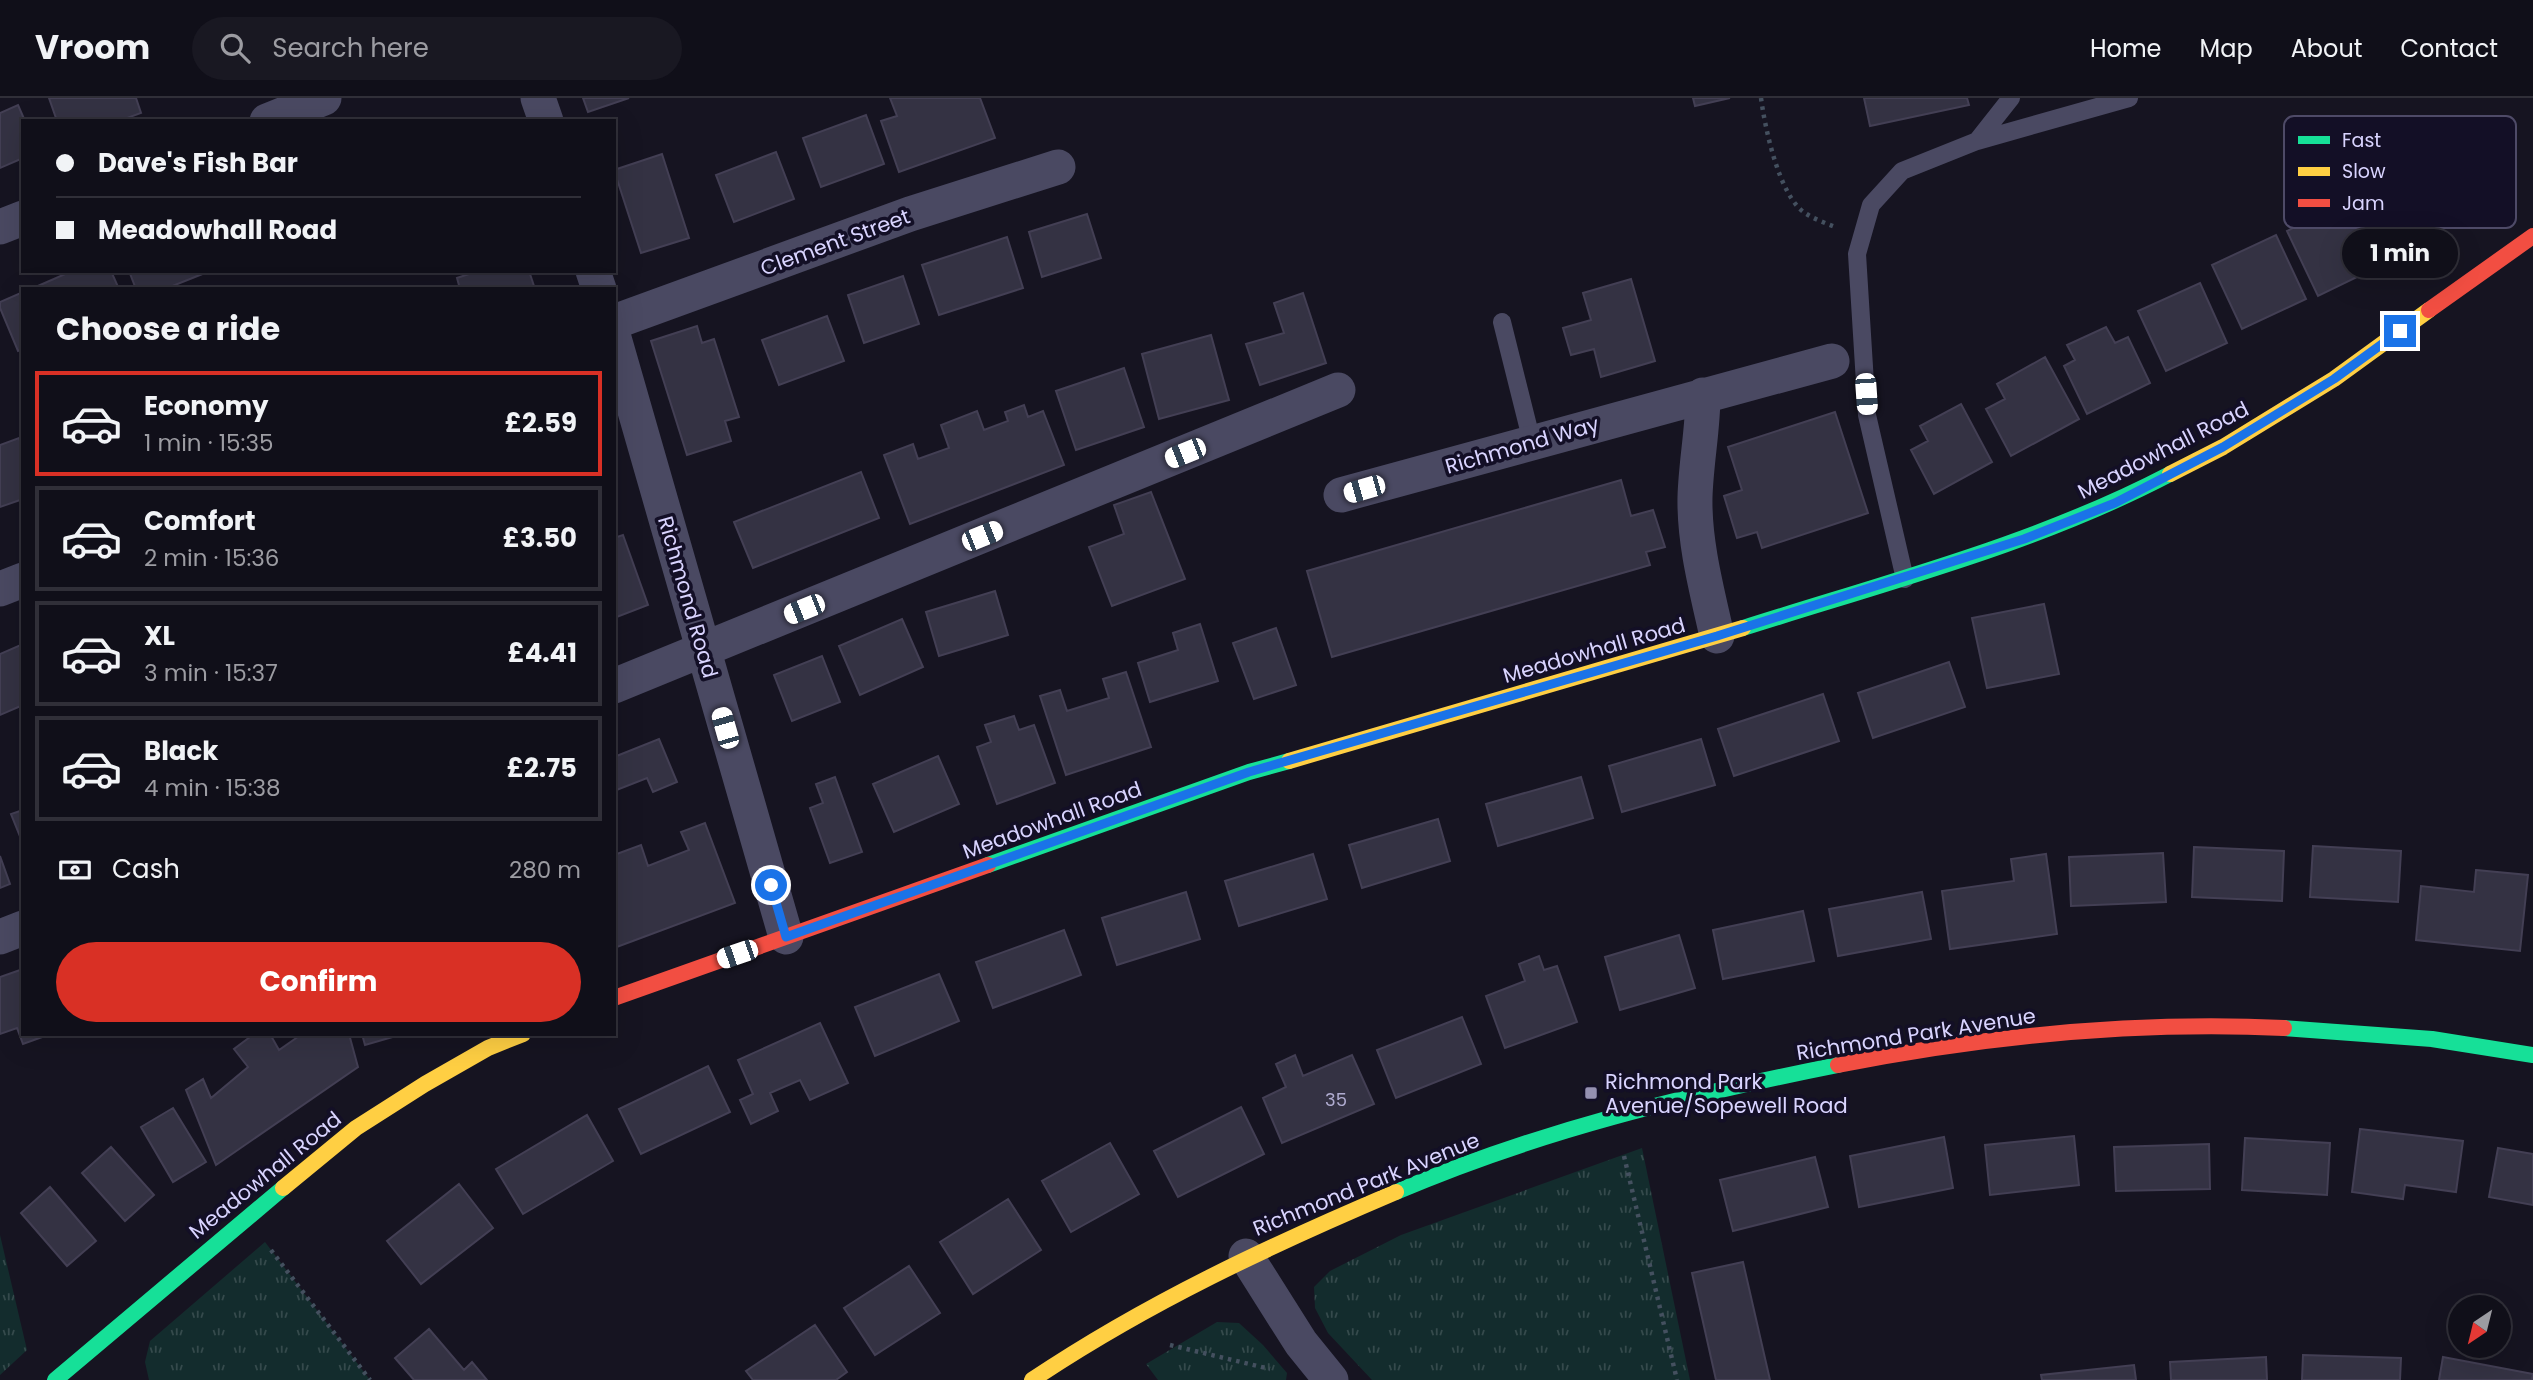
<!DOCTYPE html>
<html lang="en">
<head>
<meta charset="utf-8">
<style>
  :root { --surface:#100f19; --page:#191822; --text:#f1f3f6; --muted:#9c9ca2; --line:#302f38; --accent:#d93025 }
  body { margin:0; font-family:Poppins,sans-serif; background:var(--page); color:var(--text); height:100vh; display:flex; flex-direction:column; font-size:26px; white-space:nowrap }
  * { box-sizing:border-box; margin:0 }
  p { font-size:23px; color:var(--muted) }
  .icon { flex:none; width:38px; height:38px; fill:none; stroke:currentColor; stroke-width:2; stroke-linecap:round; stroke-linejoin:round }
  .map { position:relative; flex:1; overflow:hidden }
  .details { position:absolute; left:21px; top:189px; width:595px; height:749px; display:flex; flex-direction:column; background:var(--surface); border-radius:0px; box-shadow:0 7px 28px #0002,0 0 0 2px var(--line) }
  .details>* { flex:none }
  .top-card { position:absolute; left:21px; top:21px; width:595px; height:154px; border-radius:0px; box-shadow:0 7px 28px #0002,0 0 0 2px var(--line); display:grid; align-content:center; height:154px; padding:0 35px; background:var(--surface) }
  .needle { width:46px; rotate:215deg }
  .tools { position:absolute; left:2448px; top:1197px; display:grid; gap:14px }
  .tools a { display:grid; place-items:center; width:63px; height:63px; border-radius:50%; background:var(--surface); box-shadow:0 7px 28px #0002,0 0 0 2px var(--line); font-size:35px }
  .end { position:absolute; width:32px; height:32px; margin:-16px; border:9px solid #1a73e8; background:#fff; box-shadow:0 0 0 4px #fff }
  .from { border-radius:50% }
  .bubble { position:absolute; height:49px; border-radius:24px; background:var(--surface); box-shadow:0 7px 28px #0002,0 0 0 2px var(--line); font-size:23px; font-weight:700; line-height:49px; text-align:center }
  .car { position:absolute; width:21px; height:42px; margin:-21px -10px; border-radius:9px; box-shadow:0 0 5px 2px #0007; background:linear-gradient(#fff 24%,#345 0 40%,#fff 0 76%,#345 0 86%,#fff 0) }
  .top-card b { display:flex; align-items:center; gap:24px; height:66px; font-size:26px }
  .top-card b+b { border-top:2px solid var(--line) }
  .top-card i { width:18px; height:18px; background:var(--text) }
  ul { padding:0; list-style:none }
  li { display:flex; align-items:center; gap:21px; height:105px; margin:0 14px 10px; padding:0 21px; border:4px solid var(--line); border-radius:0px }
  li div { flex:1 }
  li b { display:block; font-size:26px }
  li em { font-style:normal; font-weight:700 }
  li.current { border-color:var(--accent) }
  li>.icon { width:63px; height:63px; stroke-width:1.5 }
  h2 { padding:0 35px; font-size:32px; line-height:84px }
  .pay { display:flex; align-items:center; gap:18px; height:77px; padding:0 35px; font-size:26px }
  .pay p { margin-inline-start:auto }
  .action { display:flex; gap:14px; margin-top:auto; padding:14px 35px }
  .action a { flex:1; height:80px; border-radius:42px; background:var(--accent); color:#fff; font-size:28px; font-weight:700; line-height:80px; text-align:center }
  header { display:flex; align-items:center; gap:42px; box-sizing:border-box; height:98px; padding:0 35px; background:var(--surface); border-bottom:2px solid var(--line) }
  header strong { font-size:33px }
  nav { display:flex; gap:38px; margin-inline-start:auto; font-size:24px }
  .search { width:490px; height:63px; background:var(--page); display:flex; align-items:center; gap:18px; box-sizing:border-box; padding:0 24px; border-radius:38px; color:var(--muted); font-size:26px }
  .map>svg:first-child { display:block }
  .grass { fill:url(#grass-tufts) }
  .building { fill:#343243; stroke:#433f54; stroke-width:2 }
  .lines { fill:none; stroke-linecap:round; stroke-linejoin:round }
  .path { stroke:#44505f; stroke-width:4.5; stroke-dasharray:3.5 5; stroke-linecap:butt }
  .lane { stroke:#4a4962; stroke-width:18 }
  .street { stroke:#4a4962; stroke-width:35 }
  .fast { stroke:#16e098; stroke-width:16 }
  .slow { stroke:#ffcf43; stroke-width:16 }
  .jam { stroke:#f24e42; stroke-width:16 }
  .route { stroke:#1a73e8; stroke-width:9 }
  .poi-dot { fill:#9591b1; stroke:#130f26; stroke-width:2.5 }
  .labels { text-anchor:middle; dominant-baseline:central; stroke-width:7; stroke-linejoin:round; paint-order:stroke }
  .number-label { font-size:18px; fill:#b0acd0 }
  .street-label { font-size:21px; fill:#d9d4ff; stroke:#130f26 }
  .poi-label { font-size:21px; fill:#d9d4ff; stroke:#130f26; text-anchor:start }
  .key { fill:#130f26; stroke:#4e4a67; stroke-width:2 }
  .key-label { font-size:19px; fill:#d9d4ff }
</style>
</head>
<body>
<header>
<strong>Vroom</strong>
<div class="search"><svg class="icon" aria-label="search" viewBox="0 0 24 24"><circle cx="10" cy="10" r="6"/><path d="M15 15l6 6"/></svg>Search here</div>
<nav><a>Home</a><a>Map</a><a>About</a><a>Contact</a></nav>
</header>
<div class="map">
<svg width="2533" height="1282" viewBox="0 0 2533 1282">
  <defs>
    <pattern id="grass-tufts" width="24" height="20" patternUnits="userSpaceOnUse" patternTransform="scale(1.75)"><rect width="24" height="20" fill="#132c2d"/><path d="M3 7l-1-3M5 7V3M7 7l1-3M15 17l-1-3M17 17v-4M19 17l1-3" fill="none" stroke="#354a4c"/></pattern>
  </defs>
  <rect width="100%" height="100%" fill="#161421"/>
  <!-- grass -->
  <path class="grass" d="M1642 1050 1690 1282H1372L1328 1235 1315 1210 1314 1189 1330 1173 1401 1137Z
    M0 1137 27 1252 0 1277Z
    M265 1144 370 1282H149L145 1264 150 1243Z
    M1217 1224 1239 1225 1263 1247 1287 1275 1286 1282H1158L1146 1266Z"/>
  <!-- building -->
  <path class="building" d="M49 0H136L141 15 119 23H57Z
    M583 0H629L588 14Z
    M890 0H980L995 40 899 74 881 23 897 18Z
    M1693 0H1730L1695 8Z
    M1864 0H1967L1969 7 1870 28Z
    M18 7 25 23H23V60L0 70V15Z
    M866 17 884 66 821 89 803 40Z
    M776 54 794 101 734 124 716 77Z
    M662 56 689 140 641 155 614 72Z
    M2319 102 2331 126 2367 107 2394 161 2318 198 2287 133 2308 122 2303 110Z
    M1087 116 1101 160 1042 179 1029 134Z
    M2276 137 2306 201 2242 231 2212 167Z
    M1007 139 1023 190 939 217 922 167Z
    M72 173H111L119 191H31Z
    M129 173H205V175L165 191H136Z
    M478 173H529L535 191H460L457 180Z
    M903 178 919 226 864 245 848 197Z
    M1631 181 1655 263 1601 279 1594 251 1571 257 1563 230 1591 222 1583 195Z
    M2200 185 2227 245 2166 273 2138 213Z
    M23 194V251L18 253 0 210V204Z
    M1303 195 1326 265 1260 287 1246 246 1284 235 1274 205Z
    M827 218 844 263 779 287 762 242Z
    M697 228 702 245 714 241 739 319 725 323 731 343 687 357 651 243Z
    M2106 229 2115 245 2128 239 2150 285 2087 316 2064 268 2075 262 2067 247Z
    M1211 237 1229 302 1159 321 1142 256Z
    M2045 259 2079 321 2011 358 1986 311 2005 301 1997 286Z
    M1124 270 1144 329 1076 352 1056 293Z
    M1961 306 1992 364 1934 396 1911 352 1928 343 1920 328Z
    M1024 307 1028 319 1043 313 1064 367 910 426 884 357 913 346 918 361 949 350 941 327 977 313 984 332 1008 323 1005 314Z
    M1835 314 1868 415 1762 450 1757 434 1737 440 1724 398 1742 392 1728 349Z
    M19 340 23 352V401L0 409V347Z
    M861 374 879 420 753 470 734 424Z
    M1621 382 1631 418 1653 412 1665 449 1646 454 1650 467 1332 559 1307 473Z
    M1151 394 1185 481 1112 508 1089 449 1124 436 1114 407Z
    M623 437 648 507 614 520V440Z
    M995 493 1008 537 939 558 926 514Z
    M2044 506 2059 576 1987 590 1972 520Z
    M902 521 923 569 860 597 839 548Z
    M1200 526 1218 583 1150 604 1138 565 1178 552 1173 535Z
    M1276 530 1296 587 1254 601 1233 545Z
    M23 546V607L0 617V556Z
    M822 558 840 604 792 623 774 577Z
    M1949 564 1965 609 1873 640 1858 595Z
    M1126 574 1151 649 1066 677 1040 598 1060 592 1067 613 1109 600 1103 581Z
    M1823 596 1839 643 1734 678 1718 631Z
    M1014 618 1019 632 1034 627 1055 685 997 706 977 649 991 644 985 627Z
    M659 641 677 684 653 694 647 680 614 693V659Z
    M1701 641 1715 687 1622 714 1609 668Z
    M938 658 959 706 894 734 873 686Z
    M835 679 862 754 830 765 810 710 823 705 816 686Z
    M1581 679 1593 720 1498 748 1486 706Z
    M23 712V746L11 716Z
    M1438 721 1450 763 1362 790 1349 747Z
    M705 725 735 805 614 850V757L641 747 648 768 689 752 681 734Z
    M2313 748 2401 753 2398 804 2310 799Z
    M2194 749 2284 753 2282 803 2192 799Z
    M2163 755 2166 804 2071 808 2069 759Z
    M1313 756 1327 801 1239 828 1225 783Z
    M2046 756 2057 836 1950 851 1942 793 2014 783 2011 761Z
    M0 758 10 786 0 790Z
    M2476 772 2528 777 2520 853 2416 842 2421 788 2474 794Z
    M1186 794 1200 841 1117 867 1102 820Z
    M1922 794 1931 841 1838 858 1829 811Z
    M1803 813 1814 863 1723 881 1713 832Z
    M1064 832 1081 877 993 910 976 864Z
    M1679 837 1695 890 1620 912 1605 859Z
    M1539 858 1544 872 1557 868 1577 924 1505 950 1486 898 1525 883 1519 866Z
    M23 871V936L45 938 23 946 17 930 0 936V879Z
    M939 876 959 923 875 958 855 909Z
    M1462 919 1481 966 1396 1000 1377 952Z
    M820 925 848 985 810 1002 800 982 770 995 778 1013 751 1026 740 1002 753 996 738 962Z
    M254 936H270L279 952 302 936H349L358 969 216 1067 186 992 203 981 211 1000 248 969 234 951Z
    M362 936H403L365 947Z
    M1295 957 1303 978 1352 957 1374 1006 1282 1045 1263 1000 1286 989 1276 966Z
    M708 968 730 1014 641 1056 619 1011Z
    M1241 1009 1264 1056 1178 1099 1154 1053Z
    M173 1010 206 1064 173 1084 141 1029Z
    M587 1017 613 1063 523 1116 496 1071Z
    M2360 1031 2463 1043 2456 1094 2405 1087 2403 1101 2352 1094Z
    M2074 1038 2079 1087 1990 1097 1985 1047Z
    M1944 1039 1953 1090 1859 1109 1850 1058Z
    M2245 1040 2330 1045 2327 1097 2242 1092Z
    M1110 1045 1139 1096 1071 1134 1042 1083Z
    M2209 1046 2210 1091 2116 1093 2114 1049Z
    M111 1049 154 1097 125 1123 82 1075Z
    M2498 1050 2533 1056V1107L2489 1099Z
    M1815 1059 1828 1109 1733 1133 1720 1082Z
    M459 1086 493 1130 421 1186 387 1143Z
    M50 1089 96 1143 67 1168 21 1115Z
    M1008 1101 1041 1152 973 1196 940 1144Z
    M1743 1164 1770 1282H1716L1692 1175Z
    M909 1168 940 1215 875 1257 844 1210Z
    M815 1227 847 1274 836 1282H753L746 1273Z
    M429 1231 464 1272 472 1264 487 1282H414L395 1260Z
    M2303 1257 2401 1260 2400 1282H2302Z
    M2266 1259 2267 1282H2171L2170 1264Z
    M2443 1259 2533 1276 2532 1282H2439Z
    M2134 1267 2136 1282H2042L2041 1277Z"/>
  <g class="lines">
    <!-- path -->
    <path class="path" d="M1761 0C1765 30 1779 98 1805 115 1814 121 1825 125 1835 129
      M1624 1058 1677 1282
      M271 1152 370 1282
      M1170 1247 1270 1271"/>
    <!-- lane -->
    <path class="lane" d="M1977 43 2011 0
      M1502 224 1532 344
      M1905 481 1867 317 1857 156 1871 107 1902 73 1977 43 2129 0"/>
    <!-- street -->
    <path class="street" d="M538 0 546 23
      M267 23 324 0
      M0 129 23 120
      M593 173 599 191
      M614 224 910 116 1058 69
      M614 240 786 839
      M1703 297C1703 331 1696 364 1695 399 1694 445 1707 493 1717 538
      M1341 397 1832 263
      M0 491 23 482
      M614 588 1338 292
      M0 839 23 830
      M1246 1158 1301 1245 1331 1282"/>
    <!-- fast -->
    <path class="fast" d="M1743 530C1887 484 2036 446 2170 376
      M988 767 1249 674 1289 663
      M2284 930 2432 941 2533 957
      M1396 1094C1538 1033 1687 997 1838 967
      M55 1282 283 1090"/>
    <!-- slow -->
    <path class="slow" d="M2170 376 2223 349 2334 281 2429 212
      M1289 663 1743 530
      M283 1090 356 1030 425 986 488 950 523 936
      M1032 1282C1147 1205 1269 1148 1396 1094"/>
    <!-- jam -->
    <path class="jam" d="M2429 212 2533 138
      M614 900 988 767
      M1838 967C1985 938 2134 923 2284 930"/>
  </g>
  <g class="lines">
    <!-- route -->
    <path class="route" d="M771 787 786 839 1249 674 1717 538 2024 441 2115 405 2223 349 2334 281 2400 233"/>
  </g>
  <!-- markers -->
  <rect class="poi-dot" x="1584" y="988" width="14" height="14" rx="3.5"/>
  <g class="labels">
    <!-- number labels -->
    <g class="number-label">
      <text x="1336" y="1001">35</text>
    </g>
    <!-- street labels -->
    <g class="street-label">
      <text transform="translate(835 144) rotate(-20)">Clement Street</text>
      <text transform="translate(1522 347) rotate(-16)">Richmond Way</text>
      <text transform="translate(2163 352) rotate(-27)">Meadowhall Road</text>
      <text transform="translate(688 499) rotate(74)">Richmond Road</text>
      <text transform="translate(1594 552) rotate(-16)">Meadowhall Road</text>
      <text transform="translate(1052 722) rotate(-20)">Meadowhall Road</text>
      <text transform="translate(1916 936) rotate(-9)">Richmond Park Avenue</text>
      <text transform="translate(265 1077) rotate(-39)">Meadowhall Road</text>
      <text transform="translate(1366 1086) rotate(-22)">Richmond Park Avenue</text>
    </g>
    <!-- poi labels -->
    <g class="poi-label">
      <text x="1605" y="983">Richmond Park<tspan x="1605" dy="24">Avenue/Sopewell Road</tspan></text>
    </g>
  </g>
  <!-- legend -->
  <rect x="2284" y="18" width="232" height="112" rx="10" class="key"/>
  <rect x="2298" y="38" width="32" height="8" fill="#16e098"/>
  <rect x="2298" y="69" width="32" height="9" fill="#ffcf43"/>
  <rect x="2298" y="101" width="32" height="8" fill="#f24e42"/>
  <g class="key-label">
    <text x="2342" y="49">Fast</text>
    <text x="2342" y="80">Slow</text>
    <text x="2342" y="112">Jam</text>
  </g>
</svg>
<div class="tools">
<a><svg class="needle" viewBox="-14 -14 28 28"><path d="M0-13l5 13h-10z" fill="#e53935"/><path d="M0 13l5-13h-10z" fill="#9c9ca2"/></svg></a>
</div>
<i class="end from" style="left:771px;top:787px"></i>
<i class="end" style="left:2400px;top:233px"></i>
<div class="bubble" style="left:2342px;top:131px;width:116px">1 min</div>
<i class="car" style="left:1866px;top:296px;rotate:176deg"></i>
<i class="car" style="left:1185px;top:355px;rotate:248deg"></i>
<i class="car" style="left:1364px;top:391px;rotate:254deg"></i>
<i class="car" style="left:982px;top:438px;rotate:68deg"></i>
<i class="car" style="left:804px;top:511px;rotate:248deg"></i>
<i class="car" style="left:725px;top:630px;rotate:344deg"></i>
<i class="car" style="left:737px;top:856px;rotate:251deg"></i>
<div class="top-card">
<b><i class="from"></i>Dave's Fish Bar</b>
<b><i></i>Meadowhall Road</b>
</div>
<section class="details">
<h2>Choose a ride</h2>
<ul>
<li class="current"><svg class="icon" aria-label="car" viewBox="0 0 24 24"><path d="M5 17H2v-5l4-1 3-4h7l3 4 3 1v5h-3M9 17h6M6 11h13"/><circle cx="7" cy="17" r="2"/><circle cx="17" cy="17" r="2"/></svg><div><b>Economy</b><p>1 min · 15:35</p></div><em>£2.59</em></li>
<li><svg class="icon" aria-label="car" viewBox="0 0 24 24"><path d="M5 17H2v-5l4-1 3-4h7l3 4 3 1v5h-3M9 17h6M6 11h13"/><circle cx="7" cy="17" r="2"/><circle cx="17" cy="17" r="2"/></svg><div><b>Comfort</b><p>2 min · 15:36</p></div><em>£3.50</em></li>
<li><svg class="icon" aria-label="car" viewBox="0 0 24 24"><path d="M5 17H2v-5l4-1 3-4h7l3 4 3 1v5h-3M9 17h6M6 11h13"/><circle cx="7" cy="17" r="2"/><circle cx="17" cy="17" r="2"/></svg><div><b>XL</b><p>3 min · 15:37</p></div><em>£4.41</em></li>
<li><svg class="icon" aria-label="car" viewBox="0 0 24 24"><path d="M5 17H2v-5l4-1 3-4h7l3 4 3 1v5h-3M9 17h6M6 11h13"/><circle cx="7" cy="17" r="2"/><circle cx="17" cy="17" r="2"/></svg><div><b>Black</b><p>4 min · 15:38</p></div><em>£2.75</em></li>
</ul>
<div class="pay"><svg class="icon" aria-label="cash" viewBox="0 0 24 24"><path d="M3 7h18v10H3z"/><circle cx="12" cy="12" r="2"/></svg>Cash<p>280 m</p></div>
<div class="action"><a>Confirm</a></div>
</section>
</div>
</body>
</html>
